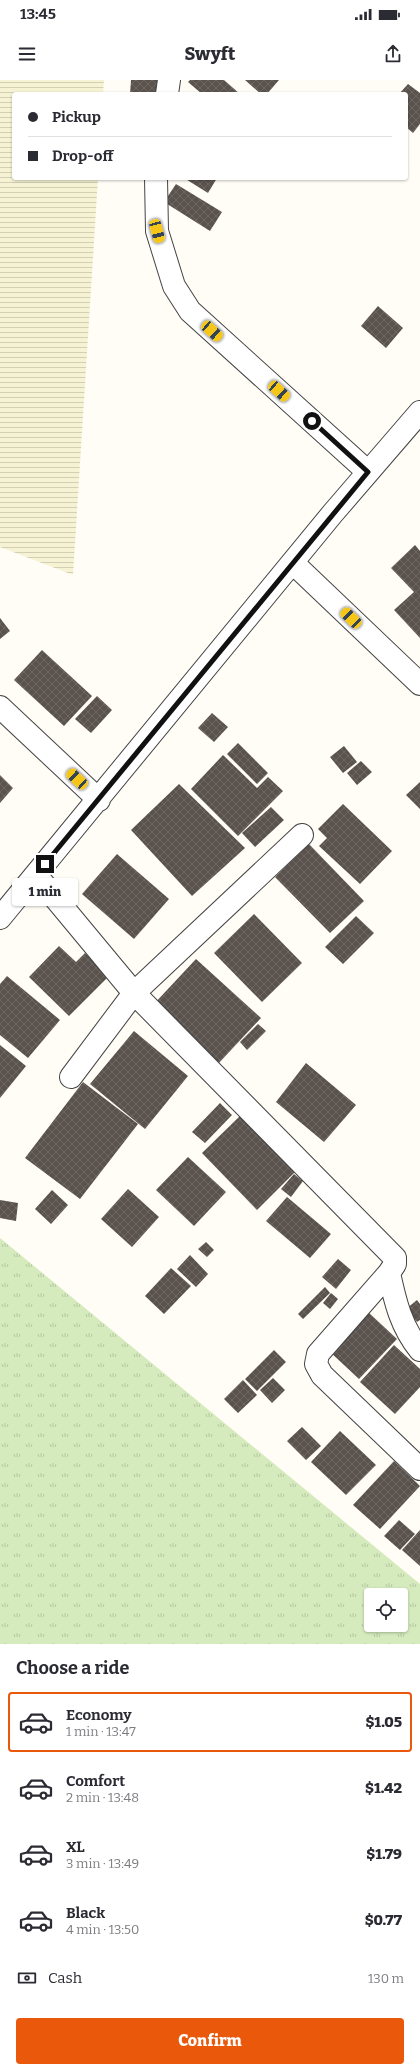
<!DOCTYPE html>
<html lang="en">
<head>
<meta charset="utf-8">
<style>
  :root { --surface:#fff; --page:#f2f2f3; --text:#2b2b33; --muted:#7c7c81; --line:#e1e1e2; --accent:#ea580c }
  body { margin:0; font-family:Bitter,serif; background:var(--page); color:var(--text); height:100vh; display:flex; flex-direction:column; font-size:15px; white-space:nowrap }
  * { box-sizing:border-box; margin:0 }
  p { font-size:13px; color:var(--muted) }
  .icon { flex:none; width:22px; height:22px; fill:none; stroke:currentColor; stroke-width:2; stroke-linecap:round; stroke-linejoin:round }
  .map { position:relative; height:1564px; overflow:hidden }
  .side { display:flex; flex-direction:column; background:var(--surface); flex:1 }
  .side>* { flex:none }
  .guide { position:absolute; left:12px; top:12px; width:396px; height:88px; border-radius:4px; box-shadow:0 1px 3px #0004; display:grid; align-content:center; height:88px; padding:0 16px; background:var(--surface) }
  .fabs { position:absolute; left:364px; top:1508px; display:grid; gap:8px }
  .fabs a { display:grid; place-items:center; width:44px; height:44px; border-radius:4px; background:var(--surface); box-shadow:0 1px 3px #0004; font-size:20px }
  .end { position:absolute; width:18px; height:18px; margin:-9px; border:5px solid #111; background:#fff; box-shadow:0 0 0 2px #fff }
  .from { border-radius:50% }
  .bubble { position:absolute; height:28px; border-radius:4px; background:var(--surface); box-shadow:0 1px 3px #0004; font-size:13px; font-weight:800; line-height:28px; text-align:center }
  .car { position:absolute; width:12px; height:24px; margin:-12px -6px; border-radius:5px; box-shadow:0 0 3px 1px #0007; background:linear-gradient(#f5c518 24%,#345 0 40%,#f5c518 0 76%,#345 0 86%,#f5c518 0) }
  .guide b { display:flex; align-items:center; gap:14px; height:38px; font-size:15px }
  .guide b+b { border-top:1px solid var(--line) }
  .guide i { width:10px; height:10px; background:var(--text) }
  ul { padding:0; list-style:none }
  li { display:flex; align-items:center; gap:12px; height:60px; margin:0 8px 6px; padding:0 8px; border:2px solid transparent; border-radius:4px }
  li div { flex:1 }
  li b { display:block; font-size:15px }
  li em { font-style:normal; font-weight:800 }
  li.current { border-color:var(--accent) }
  li>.icon { width:36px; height:36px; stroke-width:1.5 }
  h2 { padding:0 16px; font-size:18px; line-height:48px }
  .pay { display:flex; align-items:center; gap:10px; height:44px; padding:0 16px; font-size:15px }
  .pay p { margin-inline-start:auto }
  .cta { display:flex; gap:8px; margin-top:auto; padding:8px 16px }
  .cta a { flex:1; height:46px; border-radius:4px; background:var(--accent); color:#fff; font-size:16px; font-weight:800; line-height:46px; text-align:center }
  .status { display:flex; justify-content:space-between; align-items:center; height:28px; padding:0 20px; background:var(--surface); direction:ltr }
  .status svg { height:11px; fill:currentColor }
  header { display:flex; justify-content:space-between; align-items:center; height:52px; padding:0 16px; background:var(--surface); font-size:18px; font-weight:800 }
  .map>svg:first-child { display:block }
  .farmland { fill:url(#farmland-rules) }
  .grass { fill:url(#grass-tufts); fill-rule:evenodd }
  .building { fill:url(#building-cross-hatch) }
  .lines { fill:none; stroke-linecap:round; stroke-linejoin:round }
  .minor-casing { stroke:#444; stroke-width:24 }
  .minor { stroke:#fff; stroke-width:22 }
  .route { stroke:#111; stroke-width:5 }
</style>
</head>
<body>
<div class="status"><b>13:45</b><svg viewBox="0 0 49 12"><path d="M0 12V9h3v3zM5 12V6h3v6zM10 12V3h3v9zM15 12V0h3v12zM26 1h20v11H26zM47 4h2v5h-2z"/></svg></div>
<header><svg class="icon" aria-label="menu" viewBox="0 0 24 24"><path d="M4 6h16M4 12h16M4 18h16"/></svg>Swyft<svg class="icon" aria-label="share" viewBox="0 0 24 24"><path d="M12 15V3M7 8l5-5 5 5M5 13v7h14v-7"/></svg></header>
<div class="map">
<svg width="420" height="1564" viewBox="0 0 420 1564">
  <defs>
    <pattern id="farmland-rules" width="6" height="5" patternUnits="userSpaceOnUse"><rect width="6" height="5" fill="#f6f3d4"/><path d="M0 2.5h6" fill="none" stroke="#d2cfb5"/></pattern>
    <pattern id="grass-tufts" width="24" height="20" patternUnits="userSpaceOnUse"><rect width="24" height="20" fill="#d5ebbd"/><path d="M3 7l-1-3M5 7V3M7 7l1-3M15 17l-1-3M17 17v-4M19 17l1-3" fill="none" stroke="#b6c8a1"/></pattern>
    <pattern id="building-cross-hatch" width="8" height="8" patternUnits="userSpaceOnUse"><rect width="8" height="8" fill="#5a524d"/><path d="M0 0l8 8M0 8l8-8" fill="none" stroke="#6d6662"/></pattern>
  </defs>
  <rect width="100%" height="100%" fill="#fffdf5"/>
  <!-- farmland -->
  <path class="farmland" d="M0 0H104L103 14H14V98H98L73 495 0 467Z"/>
  <!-- grass -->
  <path class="grass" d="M0 1158 420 1504V1564H0ZM371 1515H401V1545H371Z"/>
  <!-- building -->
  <path class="building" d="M131 0H160L158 14H130Z
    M190 0H224L240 14H202L188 2Z
    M245 0H279L267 14H261Z
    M408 4 420 13V44L413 53 406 47V14H399Z
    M184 98H217L208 113Z
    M176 104 222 132 210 151 164 122Z
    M378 226 403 248 386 268 361 246Z
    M415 465 420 471V558L394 530 414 512 391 488Z
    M0 538 10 551 0 559Z
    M42 570 92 616 64 646 14 600Z
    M97 616 112 630 91 653 75 639Z
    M212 633 228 647 214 662 198 648Z
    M238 663 268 693 257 704 227 674Z
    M344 666 357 682 343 693 330 677Z
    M223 675 257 708 268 697 283 711 238 756 191 709Z
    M361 681 372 692 357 705 347 693Z
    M0 695 13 708 0 723Z
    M420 702V729L406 715Z
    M179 704 245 768 192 816 131 750Z
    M343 724 392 771 360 804 319 766 327 758 318 749Z
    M271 727 284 740 255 767 242 753Z
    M309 764 364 821 330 853 275 797Z
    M117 774 169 819 134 859 82 814Z
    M254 834 302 883 262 922 214 873Z
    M356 836 374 853 343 884 325 867Z
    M59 866 76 882 85 873 109 896 69 936 29 897Z
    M196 879 261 938 217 985 153 925Z
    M7 896 60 940 28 978 0 955V904Z
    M258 944 266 951 247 970 240 962Z
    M134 951 188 996 145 1049 90 1004Z
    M0 965 26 986 0 1018Z
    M306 983 356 1025 324 1062 276 1022Z
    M83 1002 138 1044 80 1119 25 1078Z
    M220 1023 232 1035 205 1063 192 1052Z
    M240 1036 298 1089 257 1130 202 1073Z
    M188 1077 226 1112 194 1146 156 1110Z
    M294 1094 303 1101 291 1117 281 1109Z
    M128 1109 159 1137 132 1167 101 1139Z
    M52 1110 68 1125 51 1144 35 1129Z
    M287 1117 331 1154 310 1178 266 1141Z
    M0 1120 18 1123 16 1141 0 1138Z
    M206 1162 214 1170 207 1177 198 1169Z
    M190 1175 208 1194 196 1207 177 1189Z
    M338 1179 351 1190 336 1209 322 1197Z
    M171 1188 191 1206 164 1234 145 1216Z
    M325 1207 330 1213 303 1239 298 1234Z
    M331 1213 338 1219 330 1229 323 1223Z
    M417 1220 420 1224V1240L417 1242 406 1229Z
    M367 1231 397 1259 359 1299 329 1271Z
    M394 1265 420 1289V1307L395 1334 360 1302Z
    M274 1270 286 1282 257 1311 245 1299Z
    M273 1298 285 1310 272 1323 260 1310Z
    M243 1300 257 1315 238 1333 224 1319Z
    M302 1347 321 1366 306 1380 287 1361Z
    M340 1351 376 1385 346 1415 311 1382Z
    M394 1381 420 1406 380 1449 353 1425Z
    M399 1440 415 1454 400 1470 384 1456Z
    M420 1450V1486L402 1470Z"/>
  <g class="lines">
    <defs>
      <path id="minor" d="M167 14 169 0
        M156 98 157 151 174 206 190 231 368 392
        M293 483 420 604
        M0 627 99 720
        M36 795 134 913 395 1178V1184L389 1193 318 1274 316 1284 322 1295 420 1389
        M0 838 333 433 420 332
        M71 997 134 913 302 755
        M389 1193C395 1221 401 1247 420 1270"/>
    </defs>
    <!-- minor casing -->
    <use href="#minor" class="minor-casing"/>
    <!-- minor -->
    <use href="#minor" class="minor"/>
  </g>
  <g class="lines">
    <!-- route -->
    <path class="route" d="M45 784 368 392 312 341"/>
  </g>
</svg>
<div class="fabs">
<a><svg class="icon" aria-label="locate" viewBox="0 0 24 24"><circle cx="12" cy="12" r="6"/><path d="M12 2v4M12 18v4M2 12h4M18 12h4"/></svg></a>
</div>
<i class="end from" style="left:312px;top:341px"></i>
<i class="end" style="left:45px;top:784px"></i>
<div class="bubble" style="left:12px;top:798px;width:66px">1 min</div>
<i class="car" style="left:157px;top:151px;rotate:165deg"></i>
<i class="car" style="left:212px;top:251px;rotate:132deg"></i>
<i class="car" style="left:279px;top:311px;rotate:132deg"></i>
<i class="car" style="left:351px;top:538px;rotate:314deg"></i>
<i class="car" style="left:77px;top:699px;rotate:313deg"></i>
<div class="guide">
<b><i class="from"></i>Pickup</b>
<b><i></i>Drop-off</b>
</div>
</div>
<section class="side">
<h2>Choose a ride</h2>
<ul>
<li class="current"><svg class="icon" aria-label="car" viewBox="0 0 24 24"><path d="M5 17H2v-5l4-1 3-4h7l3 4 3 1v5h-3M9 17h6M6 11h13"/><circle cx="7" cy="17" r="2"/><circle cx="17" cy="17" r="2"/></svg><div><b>Economy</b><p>1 min · 13:47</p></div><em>$1.05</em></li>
<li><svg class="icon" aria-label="car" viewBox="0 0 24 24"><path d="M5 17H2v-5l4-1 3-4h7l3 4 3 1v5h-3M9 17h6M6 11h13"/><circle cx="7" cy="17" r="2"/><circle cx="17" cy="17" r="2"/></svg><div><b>Comfort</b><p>2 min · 13:48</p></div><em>$1.42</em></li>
<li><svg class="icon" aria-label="car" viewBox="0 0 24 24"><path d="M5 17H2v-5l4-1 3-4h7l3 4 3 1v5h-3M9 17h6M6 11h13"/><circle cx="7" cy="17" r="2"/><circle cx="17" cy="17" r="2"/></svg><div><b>XL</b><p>3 min · 13:49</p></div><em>$1.79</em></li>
<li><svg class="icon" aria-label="car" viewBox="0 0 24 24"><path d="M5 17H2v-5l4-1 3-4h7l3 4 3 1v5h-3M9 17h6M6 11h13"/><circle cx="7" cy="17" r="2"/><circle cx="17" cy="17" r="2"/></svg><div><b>Black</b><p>4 min · 13:50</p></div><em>$0.77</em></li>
</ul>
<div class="pay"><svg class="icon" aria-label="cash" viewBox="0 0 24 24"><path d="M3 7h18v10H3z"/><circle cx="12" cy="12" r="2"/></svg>Cash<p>130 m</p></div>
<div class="cta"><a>Confirm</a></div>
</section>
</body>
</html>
